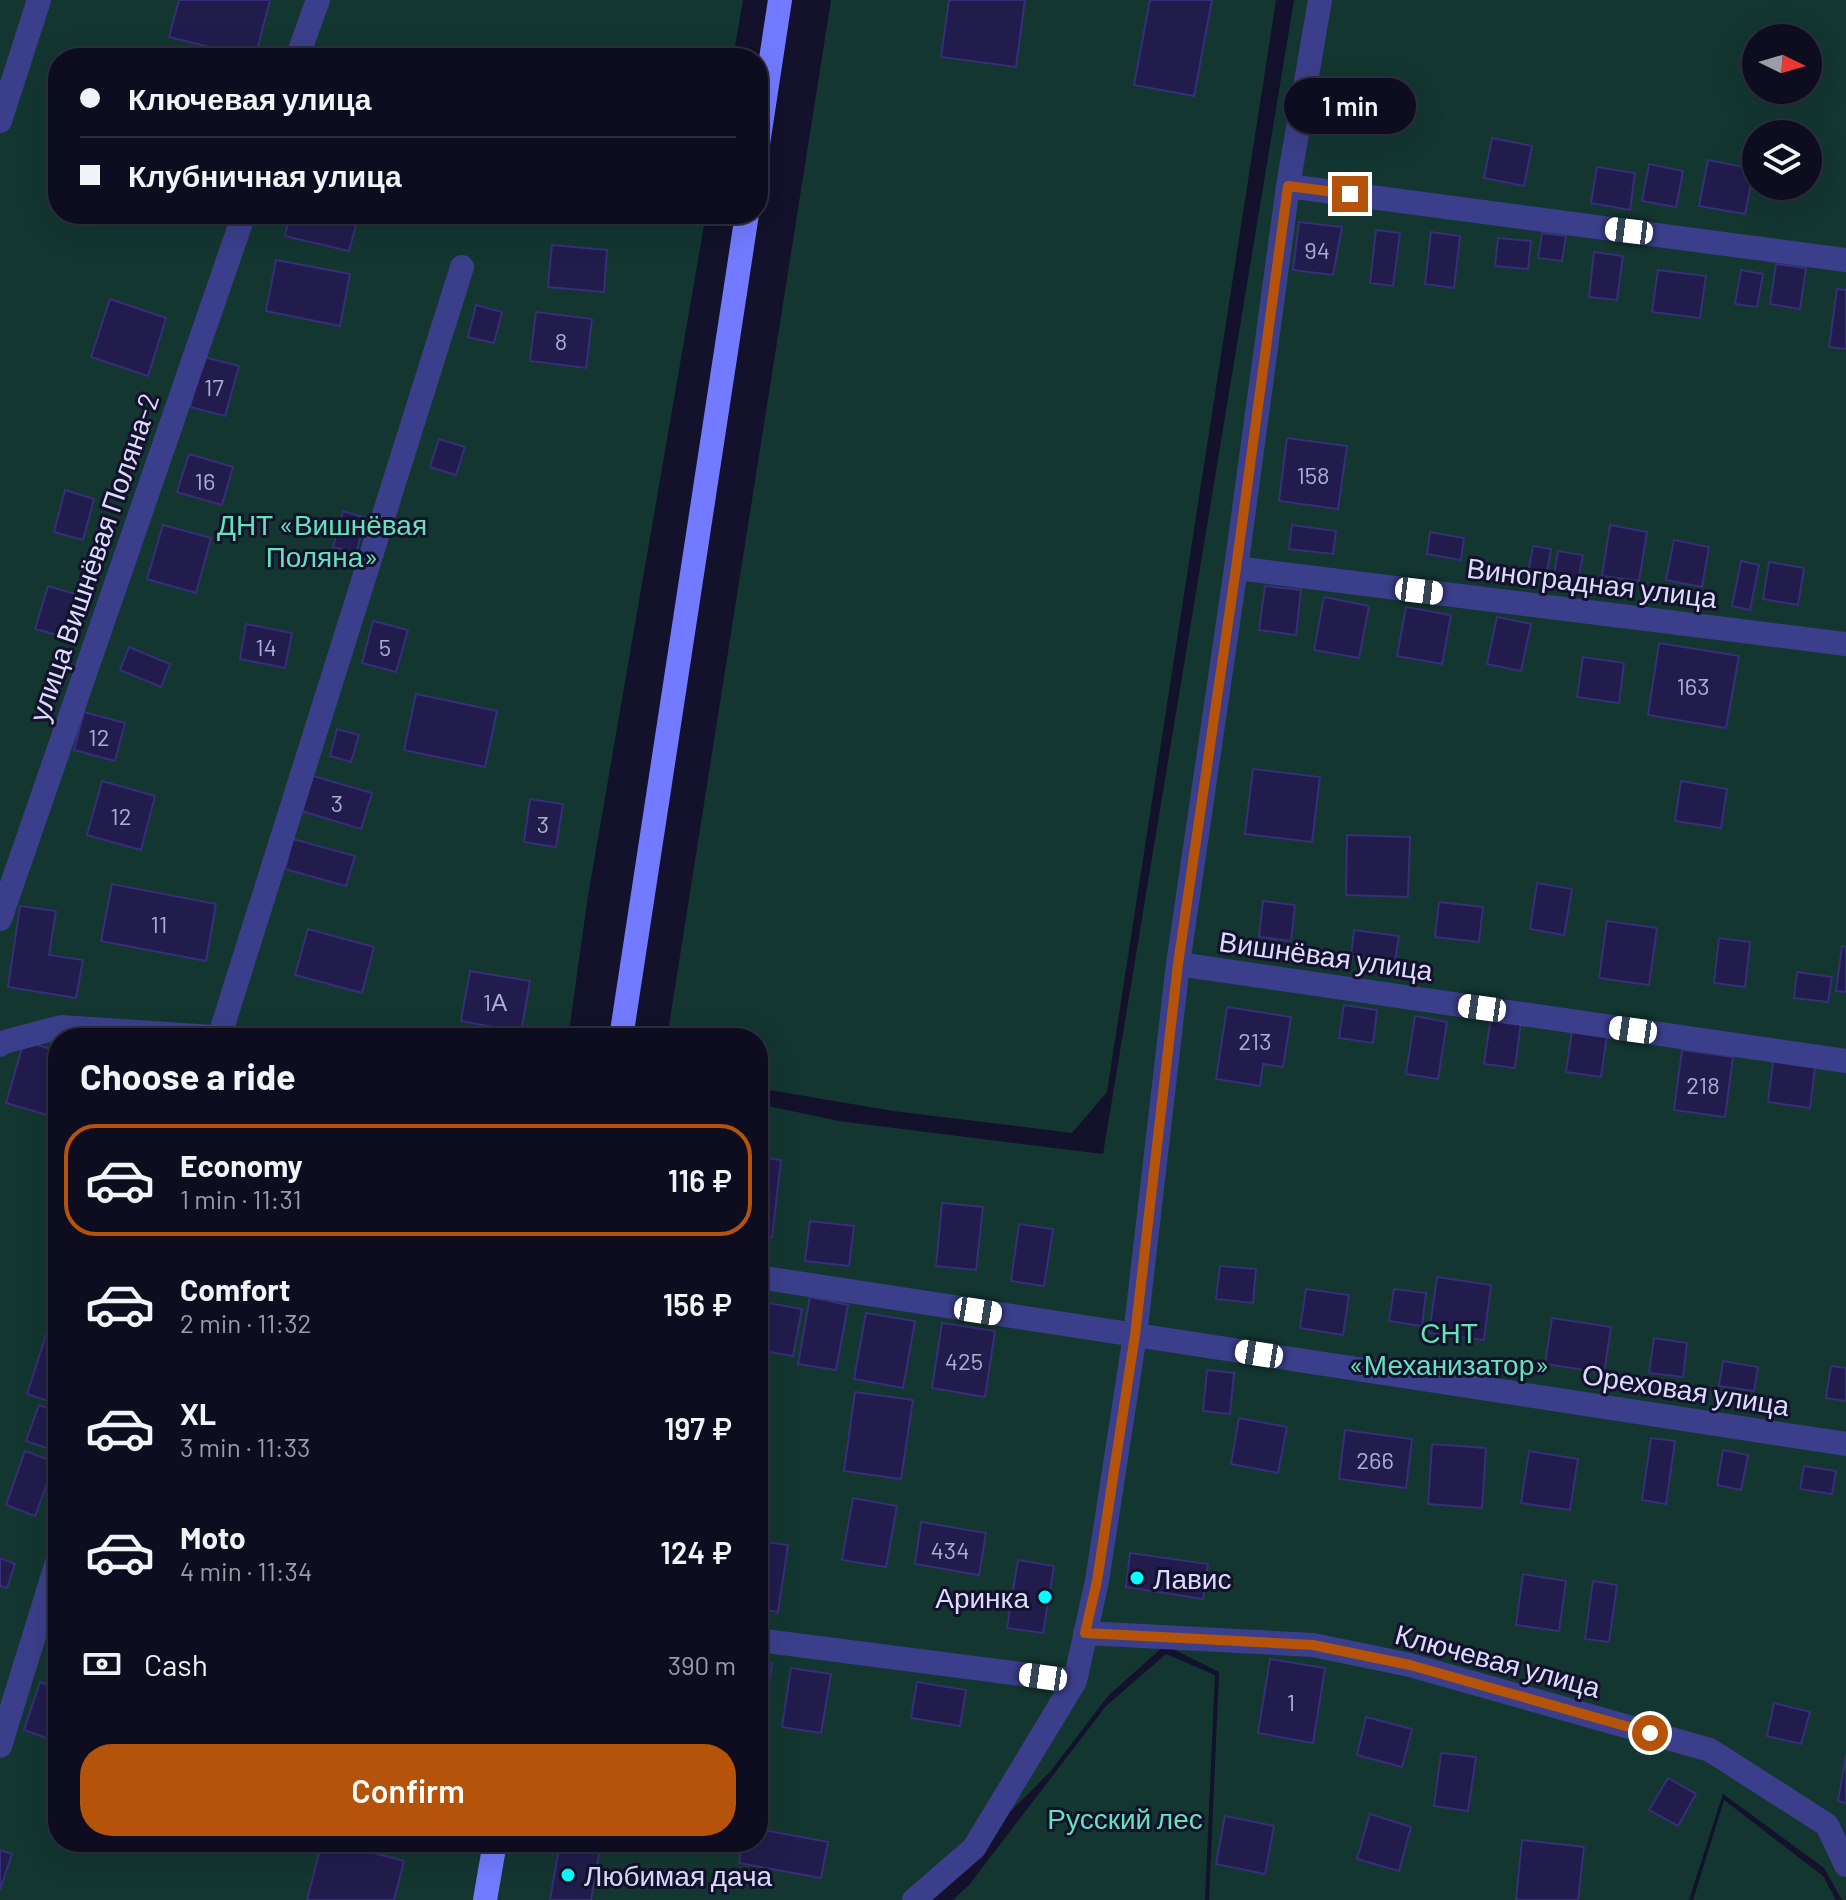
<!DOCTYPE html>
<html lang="en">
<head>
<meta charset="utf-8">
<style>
  :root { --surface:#0e0d20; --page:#1c1b2d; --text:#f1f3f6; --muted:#9b9ca5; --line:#2e2d3e; --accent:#b45309 }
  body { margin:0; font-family:Barlow,sans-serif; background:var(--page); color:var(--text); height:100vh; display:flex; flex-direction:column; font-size:30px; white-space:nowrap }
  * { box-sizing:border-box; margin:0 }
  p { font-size:26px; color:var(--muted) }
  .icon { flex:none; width:44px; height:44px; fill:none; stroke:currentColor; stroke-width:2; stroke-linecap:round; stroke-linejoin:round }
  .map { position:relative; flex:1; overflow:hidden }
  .panel { position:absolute; left:48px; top:1028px; width:720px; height:824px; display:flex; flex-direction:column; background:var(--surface); border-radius:32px; box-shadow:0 8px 32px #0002,0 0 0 2px var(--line) }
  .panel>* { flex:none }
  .top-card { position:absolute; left:48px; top:48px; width:720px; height:176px; border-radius:32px; box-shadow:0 8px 32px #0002,0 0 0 2px var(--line); display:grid; align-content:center; height:176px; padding:0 32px; background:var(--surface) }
  .needle { width:52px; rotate:95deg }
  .fabs { position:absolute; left:1742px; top:24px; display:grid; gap:16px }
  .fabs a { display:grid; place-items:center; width:80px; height:80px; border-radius:50%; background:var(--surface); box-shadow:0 8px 32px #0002,0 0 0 2px var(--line); font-size:40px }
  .end { position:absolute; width:36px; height:36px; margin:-18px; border:10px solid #b45309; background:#fff; box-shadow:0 0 0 4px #fff }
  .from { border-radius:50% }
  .bubble { position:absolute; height:56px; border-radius:28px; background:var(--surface); box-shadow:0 8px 32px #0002,0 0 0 2px var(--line); font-size:26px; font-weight:600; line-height:56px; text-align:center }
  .car { position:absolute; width:24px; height:48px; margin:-24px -12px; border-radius:10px; box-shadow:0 0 6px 2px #0007; background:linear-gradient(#fff 24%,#345 0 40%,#fff 0 76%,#345 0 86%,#fff 0) }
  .top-card b { display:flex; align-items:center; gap:28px; height:76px; font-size:30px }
  .top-card b+b { border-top:2px solid var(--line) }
  .top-card i { width:20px; height:20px; background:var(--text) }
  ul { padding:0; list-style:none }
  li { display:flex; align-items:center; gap:24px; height:112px; margin:0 16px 12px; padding:0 16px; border:4px solid transparent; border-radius:32px }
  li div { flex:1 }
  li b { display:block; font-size:30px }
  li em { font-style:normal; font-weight:600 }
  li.active { border-color:var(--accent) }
  li>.icon { width:72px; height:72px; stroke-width:1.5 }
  h2 { padding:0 32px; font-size:36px; line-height:96px }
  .pay { display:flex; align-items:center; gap:20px; height:88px; padding:0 32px; font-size:30px }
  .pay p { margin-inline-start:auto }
  .action { display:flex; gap:16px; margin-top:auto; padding:16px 32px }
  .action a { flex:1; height:92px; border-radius:32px; background:var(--accent); color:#fff; font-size:32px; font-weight:600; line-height:92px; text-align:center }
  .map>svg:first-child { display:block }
  .green { fill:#133631; fill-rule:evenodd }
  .building { fill:#221c4d; stroke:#362e79; stroke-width:2 }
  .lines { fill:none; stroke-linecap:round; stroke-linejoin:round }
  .path { stroke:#2ec0aa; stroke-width:5; stroke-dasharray:4 6; stroke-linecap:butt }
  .street { stroke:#3b3f8b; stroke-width:24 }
  .secondary { stroke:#727bff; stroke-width:24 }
  .route { stroke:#b45309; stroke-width:10 }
  .poi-dot { fill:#07fcff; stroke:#13112b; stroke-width:3 }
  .labels { text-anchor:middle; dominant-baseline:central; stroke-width:6; stroke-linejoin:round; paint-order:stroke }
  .number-label { font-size:24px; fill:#aeabd2 }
  .park-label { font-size:28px; fill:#63e3b8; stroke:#13112b }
  .street-label { font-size:28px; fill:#dcdbff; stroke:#13112b }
  .poi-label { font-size:28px; fill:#dcdbff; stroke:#13112b; text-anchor:start }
</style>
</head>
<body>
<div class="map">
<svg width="1846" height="1900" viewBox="0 0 1846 1900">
  <rect width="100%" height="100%" fill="#13112b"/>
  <!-- green -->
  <path class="green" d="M0 0H743L733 58H58V214H706L588 896 568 1038H58V1842H758V1104L839 1121 1103 1154 1294 0H1846V1900H1842L1824 1868 1723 1794 1689 1900H1209L1219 1672 1165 1645 1108 1696 1050 1772 922 1900H0ZM1756 38H1808V90H1756ZM1756 134H1808V186H1756Z
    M831 0H1276L1107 1092 1072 1133 893 1111 758 1088V1038H667Z
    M1166 1654 1215 1675 1205 1900H953L969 1885 1106 1706Z
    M1724 1800 1823 1876 1836 1900H1693Z"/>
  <!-- building -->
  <path class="building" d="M179 0H270L255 58 169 37Z
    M949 0H1025L1016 67 941 57Z
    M1150 0H1212L1194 96 1134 85Z
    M1492 138 1532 146 1524 186 1484 178Z
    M1708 160 1754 169 1745 214 1699 206Z
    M1649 164 1683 171 1676 207 1642 201Z
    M1597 167 1635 173 1630 210 1591 203Z
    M290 214H359L349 251 285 236Z
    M1299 222 1342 227 1333 275 1293 270Z
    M1376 230 1400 233 1393 286 1370 283Z
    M1431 232 1460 236 1454 288 1425 284Z
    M1542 233 1566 236 1562 261 1538 258Z
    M1498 238 1531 241 1528 269 1495 266Z
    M552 245 607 250 604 292 548 287Z
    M1594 252 1623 256 1617 300 1589 297Z
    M276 260 350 274 340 326 266 311Z
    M1776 264 1806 268 1800 309 1770 304Z
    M1658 270 1706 276 1700 318 1652 312Z
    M1741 270 1763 274 1757 307 1735 304Z
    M1837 289 1846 290V349L1829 347Z
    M110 299 166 318 148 376 91 357Z
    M476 305 502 312 494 343 468 337Z
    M536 312 592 319 586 368 530 361Z
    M204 357 239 366 225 416 190 407Z
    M1287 438 1347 446 1338 509 1279 501Z
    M439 439 465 447 456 475 430 467Z
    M189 454 233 467 222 505 177 492Z
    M65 490 94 499 83 540 54 532Z
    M343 511 366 518 356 553 333 547Z
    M163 525 211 538 196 593 147 579Z
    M1292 525 1336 531 1333 554 1289 549Z
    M1610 525 1647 532 1639 581 1602 576Z
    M1430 532 1464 538 1461 560 1427 554Z
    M1674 540 1709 547 1702 587 1666 580Z
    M1533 546 1551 549 1546 577 1528 573Z
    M1558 551 1583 555 1576 591 1552 587Z
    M1741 561 1759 565 1750 610 1732 606Z
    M1769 562 1804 568 1798 605 1763 599Z
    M48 586 78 595 65 637 35 629Z
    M1265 586 1301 590 1296 635 1259 630Z
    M1324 597 1369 606 1359 658 1314 650Z
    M1406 607 1451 615 1442 664 1397 656Z
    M1497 617 1531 624 1521 671 1487 664Z
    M373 621 408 630 396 672 362 663Z
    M246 624 292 633 285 668 240 659Z
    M1659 643 1739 656 1726 728 1648 715Z
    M129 647 170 664 161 687 120 670Z
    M1583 657 1624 663 1619 703 1577 697Z
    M416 694 497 711 485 767 404 750Z
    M84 712 125 723 115 761 74 750Z
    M337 729 359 735 351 762 330 756Z
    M1253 769 1320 777 1312 842 1245 834Z
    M313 776 372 793 361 829 302 811Z
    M102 781 155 796 141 850 87 835Z
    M1681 781 1727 789 1721 828 1675 821Z
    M530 799 563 804 556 847 524 842Z
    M1347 835 1410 837 1408 897 1346 895Z
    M293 839 355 856 346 886 285 869Z
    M1537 883 1572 889 1564 935 1530 929Z
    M112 884 216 904 206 961 101 941Z
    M1263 901 1295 905 1291 941 1259 937Z
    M1439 902 1483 907 1479 942 1435 937Z
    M20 906 56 911 49 955 83 960 76 998 8 987Z
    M1607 921 1657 928 1649 985 1599 978Z
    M308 929 374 947 362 993 295 975Z
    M1354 930 1399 936 1395 961 1351 956Z
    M1719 938 1750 942 1745 987 1714 983Z
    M1842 946 1846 947V992L1836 991Z
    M470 971 530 981 521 1032 461 1021Z
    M1797 972 1832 977 1828 1002 1794 998Z
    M1344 1005 1377 1010 1373 1043 1339 1038Z
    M1227 1007 1291 1017 1283 1067 1263 1064 1260 1086 1216 1079Z
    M1415 1016 1447 1022 1438 1079 1406 1074Z
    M1491 1017 1521 1022 1515 1068 1484 1064Z
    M1572 1030 1607 1035 1601 1077 1566 1072Z
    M24 1041 58 1051V1118L6 1103Z
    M1682 1050 1733 1057 1725 1117 1674 1110Z
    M1774 1054 1816 1059 1810 1108 1768 1102Z
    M758 1157 781 1160 772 1237 758 1235Z
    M942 1203 983 1207 976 1270 936 1266Z
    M810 1221 854 1226 849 1266 805 1261Z
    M1019 1224 1053 1229 1044 1286 1011 1281Z
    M1220 1266 1256 1269 1253 1303 1216 1299Z
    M1437 1277 1491 1285 1484 1340 1429 1333Z
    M1306 1289 1349 1295 1343 1335 1300 1328Z
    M1394 1289 1426 1293 1422 1326 1389 1321Z
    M810 1297 848 1305 836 1370 798 1364Z
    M758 1301 802 1309 793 1356 758 1350Z
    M866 1313 915 1321 903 1388 854 1379Z
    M1552 1318 1611 1327 1604 1373 1545 1364Z
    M942 1323 995 1331 985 1397 932 1388Z
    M47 1332 58 1336V1404L27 1394Z
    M1654 1338 1687 1343 1683 1377 1649 1373Z
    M1723 1361 1758 1367 1754 1391 1719 1386Z
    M1831 1366 1846 1368V1401L1826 1398Z
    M1207 1370 1234 1373 1230 1414 1203 1411Z
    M855 1392 913 1400 901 1479 844 1471Z
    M39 1405 58 1412V1452L26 1441Z
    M1239 1418 1287 1427 1278 1473 1231 1464Z
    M1345 1430 1412 1439 1406 1488 1339 1479Z
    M1651 1438 1675 1441 1666 1504 1642 1500Z
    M1432 1444 1486 1448 1482 1508 1428 1504Z
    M1723 1450 1748 1455 1741 1490 1717 1485Z
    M25 1451 55 1462 35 1516 6 1505Z
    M1529 1451 1578 1459 1570 1510 1521 1503Z
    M1804 1466 1836 1471 1832 1494 1800 1489Z
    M853 1498 897 1506 886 1567 842 1560Z
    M921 1522 986 1533 979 1575 915 1564Z
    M758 1541 788 1545 778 1612 758 1609Z
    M1130 1553 1208 1564 1203 1599 1126 1587Z
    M0 1558 15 1564 7 1588 0 1586Z
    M1018 1560 1054 1566 1043 1633 1007 1628Z
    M1523 1574 1566 1581 1559 1631 1516 1625Z
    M1593 1581 1617 1585 1609 1642 1585 1639Z
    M1270 1659 1325 1668 1313 1743 1258 1733Z
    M758 1661 772 1664 762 1728 758 1727Z
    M791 1668 831 1674 821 1733 782 1727Z
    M40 1682 58 1688V1742L24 1730Z
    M917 1682 966 1690 960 1726 911 1718Z
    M1774 1703 1810 1712 1801 1744 1767 1736Z
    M1366 1717 1412 1729 1402 1767 1357 1755Z
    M1441 1753 1476 1757 1468 1811 1434 1806Z
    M1846 1755V1803L1838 1801Z
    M1668 1778 1696 1794 1678 1826 1649 1810Z
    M1370 1814 1411 1827 1399 1871 1357 1859Z
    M1225 1816 1274 1826 1265 1874 1216 1864Z
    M758 1829 828 1842 821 1878 739 1863 742 1842H758Z
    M1522 1840 1584 1847 1578 1900H1516Z
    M322 1842H332L404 1861 394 1900H307Z
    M560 1842H601L591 1900H550Z
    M0 1850 12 1854 0 1890Z"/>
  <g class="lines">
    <!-- path -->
    <path class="path" d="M556 1038H558"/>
    <!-- street -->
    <path class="street" d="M297 58 318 0
      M0 121 39 0
      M1288 186 1846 260
      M1236 568 1846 644
      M0 919 244 214
      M1178 964 1846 1061
      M219 1038 462 267
      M0 1045 4 1042 61 1027 229 1038
      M758 1277 1846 1444
      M1085 1633 1313 1645 1410 1665 1710 1750 1827 1825 1846 1865
      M758 1640 1075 1681
      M0 1746 58 1559
      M914 1900 974 1848 1075 1681 1097 1581 1135 1335 1178 964 1236 568 1288 186 1320 0"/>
    <!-- secondary -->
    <path class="secondary" d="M758 144 780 0
      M621 1038 747 214
      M485 1900 495 1842"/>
  </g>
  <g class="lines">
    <!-- route -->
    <path class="route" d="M1350 194 1288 186 1236 568 1178 964 1135 1335 1097 1581 1085 1633 1313 1645 1410 1665 1650 1733"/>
  </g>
  <!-- markers -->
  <g class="poi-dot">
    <circle cx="1137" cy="1578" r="8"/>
    <circle cx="1045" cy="1597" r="8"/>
    <circle cx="568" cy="1875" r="8"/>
  </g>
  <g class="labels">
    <!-- number labels -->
    <g class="number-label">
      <text x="1317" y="249">94</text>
      <text x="561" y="340">8</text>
      <text x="214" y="386">17</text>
      <text x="1313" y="474">158</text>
      <text x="205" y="480">16</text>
      <text x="266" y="646">14</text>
      <text x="385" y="646">5</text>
      <text x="1693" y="685">163</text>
      <text x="99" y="736">12</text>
      <text x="337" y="802">3</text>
      <text x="121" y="815">12</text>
      <text x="543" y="823">3</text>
      <text x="159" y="923">11</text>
      <text x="495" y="1001">1А</text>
      <text x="1255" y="1040">213</text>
      <text x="1703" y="1084">218</text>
      <text x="964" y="1360">425</text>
      <text x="1375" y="1459">266</text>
      <text x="950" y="1549">434</text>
      <text x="1291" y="1701">1</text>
    </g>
    <!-- park labels -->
    <g class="park-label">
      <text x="322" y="524">ДНТ «Вишнёвая<tspan x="322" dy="32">Поляна»</tspan></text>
      <text x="1449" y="1332">СНТ<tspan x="1449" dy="32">«Механизатор»</tspan></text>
      <text x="1125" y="1818">Русский лес</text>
    </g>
    <!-- street labels -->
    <g class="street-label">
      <text transform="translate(93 557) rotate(-71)">улица Вишнёвая Поляна-2</text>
      <text transform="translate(1592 582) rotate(7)">Виноградная улица</text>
      <text transform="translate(1326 955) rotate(8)">Вишнёвая улица</text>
      <text transform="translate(1686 1389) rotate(9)">Ореховая улица</text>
      <text transform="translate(1498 1660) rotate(15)">Ключевая улица</text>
    </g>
    <!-- poi labels -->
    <g class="poi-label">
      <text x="1153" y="1578">Лавис</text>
      <text x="1029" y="1597" text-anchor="end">Аринка</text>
      <text x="584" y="1875">Любимая дача</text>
    </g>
  </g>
</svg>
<div class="fabs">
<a><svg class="needle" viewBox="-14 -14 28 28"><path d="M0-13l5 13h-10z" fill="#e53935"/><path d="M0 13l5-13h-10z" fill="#9b9ca5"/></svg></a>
<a><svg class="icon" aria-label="layers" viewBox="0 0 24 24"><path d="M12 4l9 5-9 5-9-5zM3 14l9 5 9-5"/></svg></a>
</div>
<i class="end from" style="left:1650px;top:1733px"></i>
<i class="end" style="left:1350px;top:194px"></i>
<div class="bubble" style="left:1284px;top:78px;width:132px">1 min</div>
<i class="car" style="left:1629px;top:231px;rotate:277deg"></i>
<i class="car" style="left:1419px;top:591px;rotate:97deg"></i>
<i class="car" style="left:1482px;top:1008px;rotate:278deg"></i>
<i class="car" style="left:1633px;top:1030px;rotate:278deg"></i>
<i class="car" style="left:978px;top:1311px;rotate:99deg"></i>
<i class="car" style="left:1259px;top:1354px;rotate:279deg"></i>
<i class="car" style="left:1043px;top:1677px;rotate:278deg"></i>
<div class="top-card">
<b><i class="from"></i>Ключевая улица</b>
<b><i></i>Клубничная улица</b>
</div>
<section class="panel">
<h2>Choose a ride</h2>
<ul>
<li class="active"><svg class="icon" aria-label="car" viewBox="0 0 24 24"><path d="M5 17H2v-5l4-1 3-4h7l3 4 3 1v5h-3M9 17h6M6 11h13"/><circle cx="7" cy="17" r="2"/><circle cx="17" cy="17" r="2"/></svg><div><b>Economy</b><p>1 min · 11:31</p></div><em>116 ₽</em></li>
<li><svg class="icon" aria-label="car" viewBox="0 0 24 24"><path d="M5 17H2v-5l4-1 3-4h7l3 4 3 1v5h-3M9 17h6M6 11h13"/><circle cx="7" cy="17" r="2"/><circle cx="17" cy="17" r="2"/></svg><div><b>Comfort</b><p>2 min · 11:32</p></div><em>156 ₽</em></li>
<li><svg class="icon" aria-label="car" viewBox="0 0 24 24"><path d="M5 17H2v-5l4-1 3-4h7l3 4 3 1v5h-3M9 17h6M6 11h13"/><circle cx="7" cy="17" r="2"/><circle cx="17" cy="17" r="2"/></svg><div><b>XL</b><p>3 min · 11:33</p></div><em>197 ₽</em></li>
<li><svg class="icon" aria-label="car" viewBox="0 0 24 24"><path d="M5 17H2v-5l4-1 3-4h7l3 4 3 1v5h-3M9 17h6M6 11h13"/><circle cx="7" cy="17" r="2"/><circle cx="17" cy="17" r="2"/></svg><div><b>Moto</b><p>4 min · 11:34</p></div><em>124 ₽</em></li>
</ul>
<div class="pay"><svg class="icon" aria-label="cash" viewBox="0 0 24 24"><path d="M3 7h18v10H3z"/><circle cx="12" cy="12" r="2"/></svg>Cash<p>390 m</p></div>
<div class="action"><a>Confirm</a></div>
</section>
</div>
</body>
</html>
